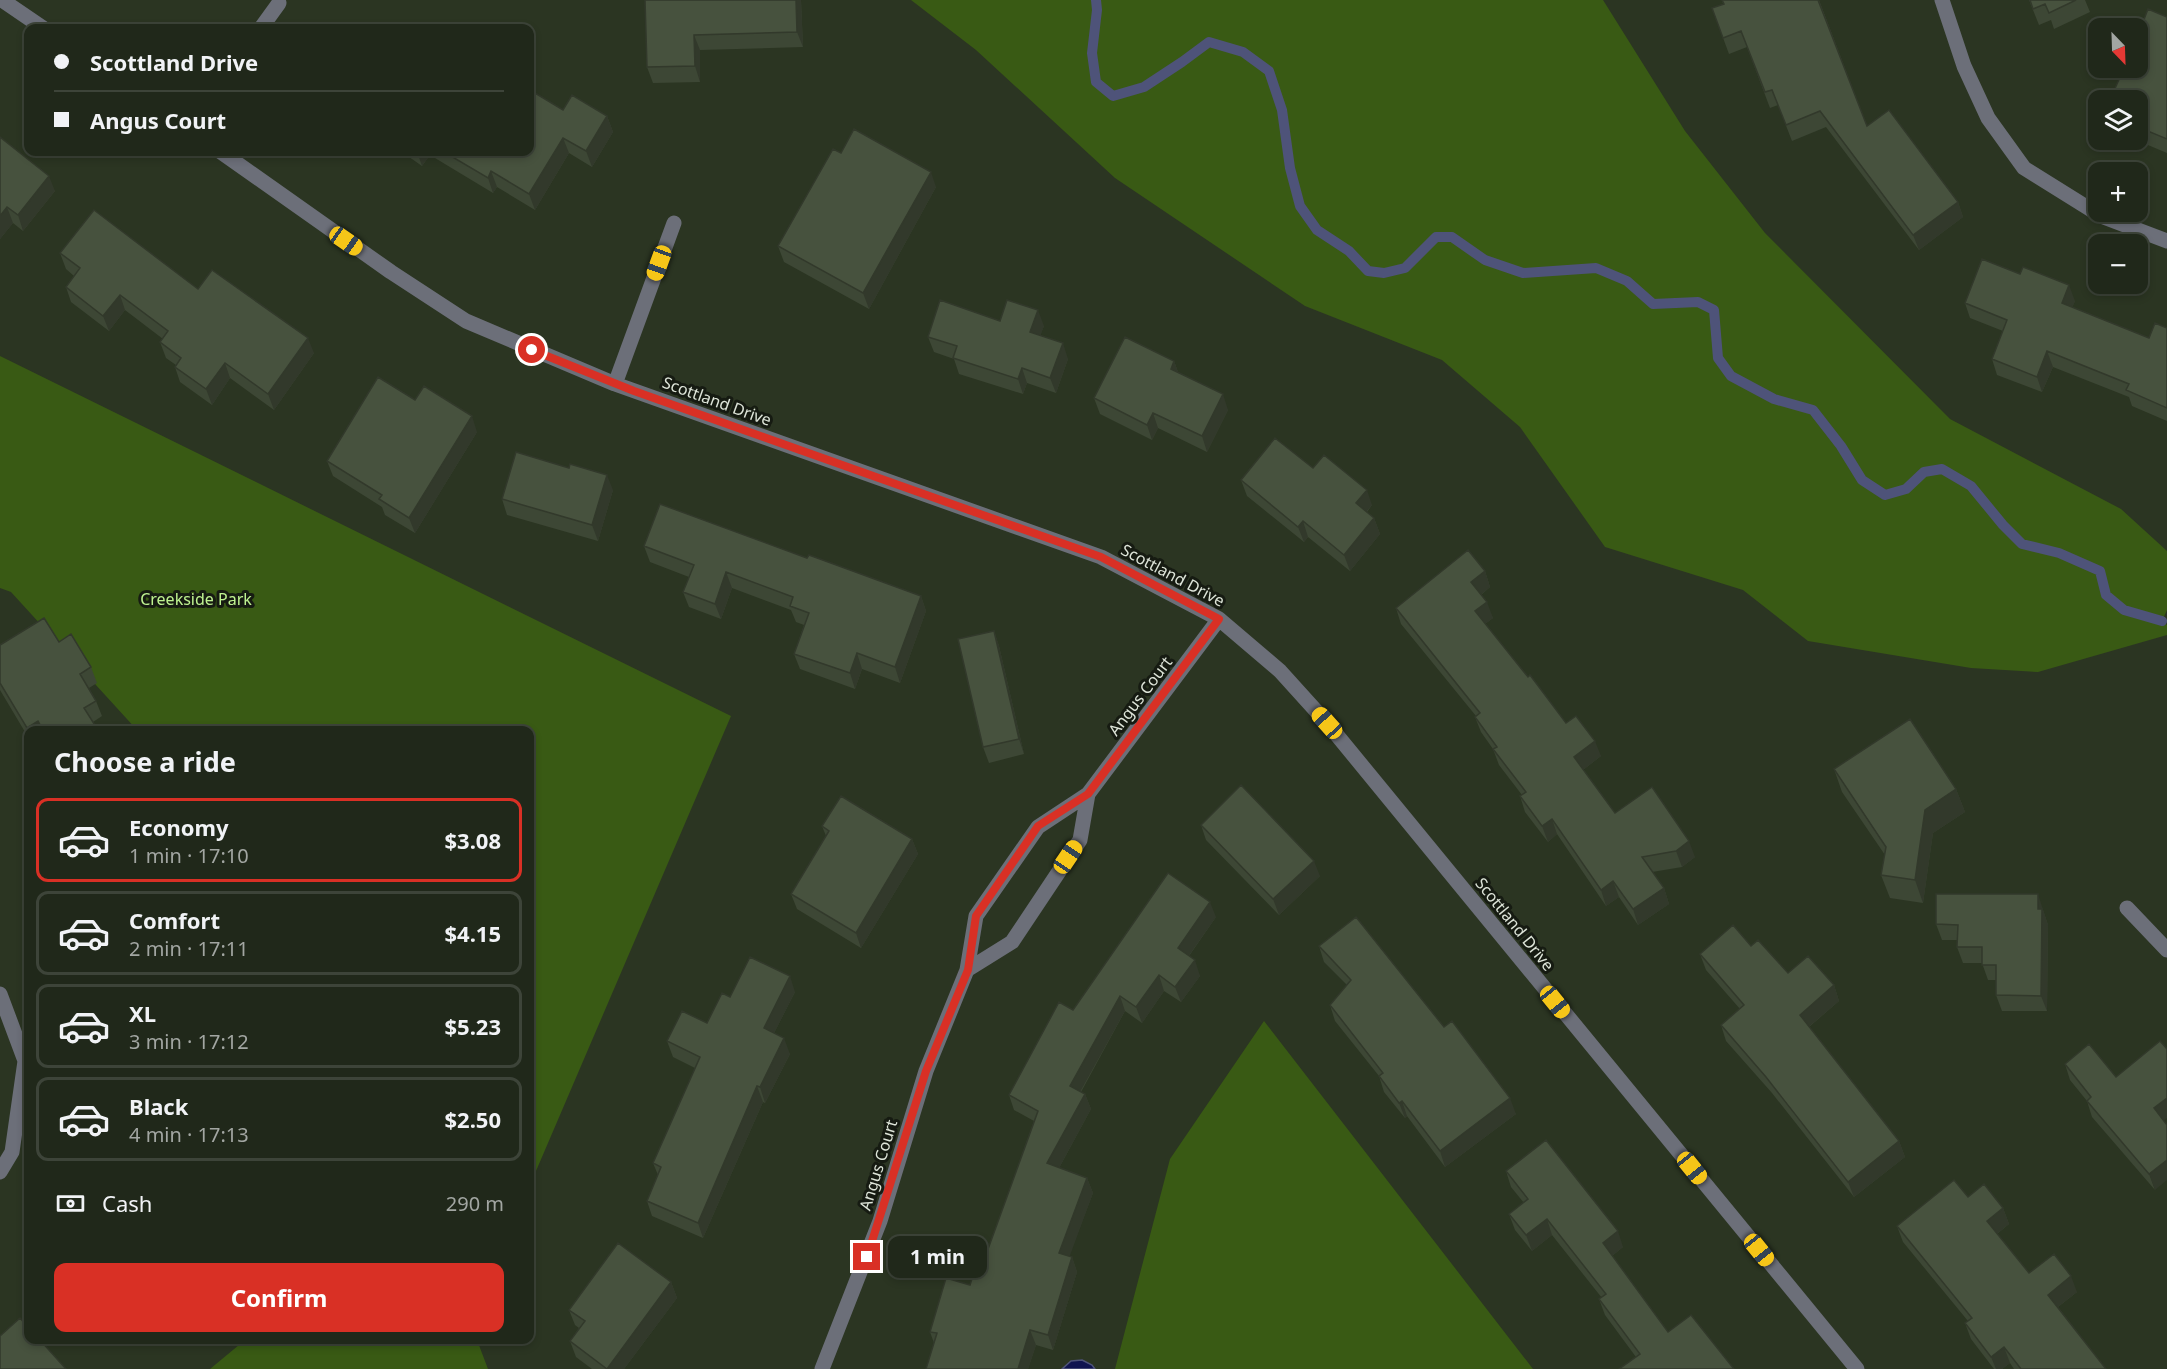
<!DOCTYPE html>
<html lang="en">
<head>
<meta charset="utf-8">
<style>
  :root { --surface:#20281a; --page:#2d3427; --text:#f1f3f6; --muted:#a2a6a2; --line:#3d4439; --accent:#d93025 }
  body { margin:0; font-family:"Noto Sans",sans-serif; background:var(--page); color:var(--text); height:100vh; display:flex; flex-direction:column; font-size:22px; white-space:nowrap }
  * { box-sizing:border-box; margin:0 }
  p { font-size:20px; color:var(--muted) }
  .icon { flex:none; width:33px; height:33px; fill:none; stroke:currentColor; stroke-width:2; stroke-linecap:round; stroke-linejoin:round }
  .map { position:relative; flex:1; overflow:hidden }
  .sheet { position:absolute; left:24px; top:726px; width:510px; height:618px; display:flex; flex-direction:column; background:var(--surface); border-radius:12px; box-shadow:0 3px 9px #0003,0 0 0 2px var(--line) }
  .sheet>* { flex:none }
  .banner { position:absolute; left:24px; top:24px; width:510px; height:132px; border-radius:12px; box-shadow:0 3px 9px #0003,0 0 0 2px var(--line); display:grid; align-content:center; height:132px; padding:0 30px; background:var(--surface) }
  .needle { width:39px; rotate:157deg }
  .fabs { position:absolute; left:2088px; top:18px; display:grid; gap:12px }
  .fabs a { display:grid; place-items:center; width:60px; height:60px; border-radius:12px; background:var(--surface); box-shadow:0 3px 9px #0003,0 0 0 2px var(--line); font-size:30px }
  .end { position:absolute; width:27px; height:27px; margin:-14px; border:8px solid #d93025; background:#fff; box-shadow:0 0 0 3px #fff }
  .from { border-radius:50% }
  .bubble { position:absolute; height:42px; border-radius:12px; background:var(--surface); box-shadow:0 3px 9px #0003,0 0 0 2px var(--line); font-size:20px; font-weight:700; line-height:42px; text-align:center }
  .car { position:absolute; width:18px; height:36px; margin:-18px -9px; border-radius:8px; box-shadow:0 0 4px 2px #0007; background:linear-gradient(#f5c518 24%,#345 0 40%,#f5c518 0 76%,#345 0 86%,#f5c518 0) }
  .banner b { display:flex; align-items:center; gap:21px; height:57px; font-size:22px }
  .banner b+b { border-top:2px solid var(--line) }
  .banner i { width:15px; height:15px; background:var(--text) }
  ul { padding:0; list-style:none }
  li { display:flex; align-items:center; gap:18px; height:84px; margin:0 12px 9px; padding:0 18px; border:3px solid var(--line); border-radius:12px }
  li div { flex:1 }
  li b { display:block; font-size:22px }
  li em { font-style:normal; font-weight:700 }
  li.active { border-color:var(--accent) }
  li>.icon { width:54px; height:54px; stroke-width:1.5 }
  h2 { padding:0 30px; font-size:27px; line-height:72px }
  .pay { display:flex; align-items:center; gap:15px; height:66px; padding:0 30px; font-size:22px }
  .pay p { margin-inline-start:auto }
  .button { display:flex; gap:12px; margin-top:auto; padding:12px 30px }
  .button a { flex:1; height:69px; border-radius:12px; background:var(--accent); color:#fff; font-size:24px; font-weight:700; line-height:69px; text-align:center }
  .map>svg:first-child { display:block }
  .green { fill:#395a14 }
  .water { fill:#101450; stroke:#4e5379; stroke-width:1.5 }
  .lines { fill:none; stroke-linecap:round; stroke-linejoin:round }
  .stream { stroke:#4e5379; stroke-width:10 }
  .minor { stroke:#6c6f79; stroke-width:15 }
  .wall { fill:#3d4735 }
  .shaded-wall { fill:#32392b }
  .building { fill:#47523e; stroke:#32392b; stroke-width:1.5 }
  .route { stroke:#d93025; stroke-width:8 }
  .labels { text-anchor:middle; dominant-baseline:central; stroke-width:6; stroke-linejoin:round; paint-order:stroke }
  .street-label { font-size:16px; fill:#dee5d9; stroke:#161b12 }
  .park-label { font-size:16px; fill:#bff391; stroke:#161b12 }
</style>
</head>
<body>
<div class="map">
<svg width="2167" height="1369" viewBox="0 0 2167 1369">
  <rect width="100%" height="100%" fill="#2b3522"/>
  <!-- green -->
  <path class="green" d="M911 0H1603L1685 131 1765 233 1950 419 2121 509 2167 551V610L2162 621 2167 625V635L2038 672 1971 668 1808 641 1743 590 1605 547 1520 427 1442 360 1305 306 1115 178 976 50Z
    M0 356 731 716 530 1185V730H137L11 592 0 588Z
    M1264 1021 1533 1369H1115L1170 1159Z
    M245 1340H477L488 1369H210Z"/>
  <!-- water -->
  <path class="water" d="M1082 1360 1092 1365 1095 1369H1062L1071 1361Z"/>
  <g class="lines">
    <!-- stream -->
    <path class="stream" d="M1096 0 1097 10 1092 53 1096 82 1113 96 1144 87 1182 62 1209 42 1243 52 1269 71 1282 110 1290 168 1300 206 1317 230 1349 251 1368 271 1384 273 1405 268 1436 237H1452L1485 260 1523 273 1596 268 1627 281 1653 304 1698 302 1714 310 1718 358 1731 376 1774 399 1813 410 1841 446 1862 480 1885 495 1906 489 1924 472 1942 469 1971 486 2003 525 2022 544 2059 553 2100 571 2106 595 2124 610 2162 621"/>
    <!-- minor -->
    <path class="minor" d="M2 0 43 28
      M1942 0 1964 66 1988 118 2024 168 2101 216 2167 241
      M261 28 279 3
      M221 152 391 272 466 321 615 384 1101 557 1219 619 1280 671 1327 723 1857 1369
      M615 384 674 223
      M2127 908 2167 950
      M967 970 1012 942 1080 840 1088 794
      M0 994 25 1061 12 1152 0 1172
      M822 1369 880 1221 926 1071 967 970 976 916 1038 827 1088 794 1219 619"/>
  </g>
  <!-- wall -->
  <path class="wall" d="M645 0H801L803 47 700 50V82L653 83 647 67Z
    M1722 0H1819L1867 126 1958 202 1963 217 1919 250 1826 127 1792 141 1778 105 1770 108 1747 47 1729 54 1712 8 1723 4Z
    M2029 0H2085L2090 12 2054 29 2051 20 2039 25Z
    M2167 17V153L2136 140H2138V100Z
    M563 110 607 116 613 132 592 167 569 153 535 210 497 187 493 193 430 155 422 166 402 152H530Z
    M0 137 55 191 23 231 13 223 0 239Z
    M841 153 936 187 869 309 784 262 778 246Z
    M60 253 198 289 314 353 274 410 230 378 212 405 180 382 175 367 176 365 166 358 160 342 163 339 125 310 109 331 71 302 66 287 74 276 66 269Z
    M2020 274 2075 301 2072 307 2149 338 2167 328V421L2132 406 2129 397 2053 367 2042 392 1997 375 1992 359 2003 331 1970 318 1965 303Z
    M1000 321 1044 326 1040 335 1068 359 1056 393 1027 383 1023 394 959 374 954 359 934 352 928 337Z
    M1174 361 1178 372 1228 410 1207 452 1158 428 1152 440 1100 414 1094 398Z
    M477 432 415 533 385 515 382 507 333 476 327 461Z
    M1313 468 1372 505 1367 512 1374 518 1380 534 1350 571 1308 537 1304 542 1247 496 1241 480Z
    M613 490 598 541 507 515 502 499Z
    M644 546 807 558 921 596 926 611 900 683 862 669 855 689 800 669 794 654 804 625 796 622 791 610 732 588 721 619 689 607 683 592 689 577 650 562Z
    M1485 571 1490 587 1481 595 1493 618 1485 624 1566 723 1601 756 1583 770 1615 813 1695 857 1682 867 1652 872 1664 888 1669 904 1638 925 1619 897 1606 906 1557 834 1548 842 1525 812 1520 796 1522 795 1499 765 1493 749 1481 732 1475 717 1476 716 1401 624 1396 608Z
    M994 631 999 646 1024 754 989 763 983 747Z
    M59 642 91 667 97 683 89 688 96 701 102 716 93 722 98 730H28V737L0 690V645Z
    M1834 769 1956 789 1965 812 1933 833 1923 903 1890 898 1881 875 1885 855 1842 792Z
    M1201 825 1320 876 1279 915 1206 840Z
    M822 826 912 839 918 854 861 948 797 909 791 894 826 836Z
    M2043 910 2048 925 2047 1011H2002L1996 995V980H1988L1982 963H1963L1957 947V940H1942L1936 924Z
    M1216 917 1189 956 1200 976 1181 1002 1164 991 1142 1023 1125 1011 1081 1092 1085 1094 1091 1109 1059 1168 1087 1178 1093 1193 1069 1256 1072 1257 1077 1272 1053 1350 1036 1345 1028 1369H926L934 1343 930 1332 979 1274 1034 1121 1014 1110 1009 1095 1073 1010Z
    M1319 946 1444 1027 1516 1114 1445 1167 1407 1116 1405 1118 1384 1092 1379 1076 1335 1021 1330 1005 1347 985 1324 962Z
    M1751 946 1788 973 1834 985 1839 1001 1809 1027 1899 1141 1905 1157 1854 1197 1772 1093 1726 1041 1721 1025 1740 1009 1706 970 1700 954Z
    M795 992 774 1033 790 1054 765 1103 763 1102 703 1238 652 1216 647 1201 658 1175 653 1163 695 1068 673 1057 667 1041 707 1023 730 997Z
    M2065 1064 2116 1077 2155 1190 2092 1117 2087 1101 2070 1080Z
    M1506 1171 1623 1247 1612 1256 1668 1332 1636 1357 1605 1315 1599 1299 1602 1298 1552 1235 1532 1251 1515 1230 1509 1214 1524 1203 1511 1187Z
    M1968 1197 2003 1208 2009 1224 1997 1234 2029 1273 2077 1292 2058 1307 2106 1369H2014L2010 1363 2002 1369H1994L1971 1339 1965 1323 1968 1321 1903 1242 1897 1226Z
    M671 1282 677 1298 624 1369H592L576 1357 570 1341 579 1328 575 1325 569 1310Z"/>
  <!-- shaded-wall -->
  <path class="shaded-wall" d="M796 0H801L803 47 797 32Z
    M694 35 700 50V82L695 66Z
    M607 116 613 132 592 167 586 151Z
    M563 138 569 153 535 210 529 194Z
    M417 152H429L430 155 422 166Z
    M491 171 497 187 493 193 488 178Z
    M931 172 936 187 869 309 863 293Z
    M49 176 55 191 23 231 18 215Z
    M1958 202 1963 217 1919 250 1913 235Z
    M7 207 13 223 0 239V216Z
    M2069 285 2075 301 2068 318 2062 303Z
    M120 295 125 310 109 331 103 316Z
    M1038 310 1044 326 1036 348 1030 332Z
    M308 338 314 353 274 410 268 394Z
    M1063 343 1068 359 1056 393 1050 378Z
    M2047 351 2053 367 2042 392 2037 377Z
    M1174 361 1180 377 1171 369Z
    M225 363 230 378 212 405 206 389Z
    M1022 368 1027 383 1023 394 1018 379Z
    M1223 394 1228 410 1207 452 1202 436Z
    M1153 413 1158 428 1152 440 1147 425Z
    M472 416 477 432 415 533 409 518Z
    M607 475 613 490 598 541 592 525Z
    M1367 490 1372 505 1361 518 1356 503Z
    M1374 518 1380 534 1350 571 1344 555Z
    M1303 521 1308 537 1304 542 1298 527Z
    M1485 571 1490 587 1477 598 1471 582Z
    M726 572 732 588 721 619 715 604Z
    M921 596 926 611 900 683 895 667Z
    M1487 602 1493 618 1481 627 1475 611Z
    M994 631 999 646 1024 754 1019 739Z
    M857 653 862 669 855 689 850 673Z
    M38 721 41 730H28V733L27 728Z
    M1595 741 1601 756 1579 773 1574 757Z
    M1956 789 1965 812 1933 833 1923 903 1915 880 1925 810Z
    M1552 819 1557 834 1548 842 1542 826Z
    M912 839 918 854 861 948 856 933Z
    M1689 841 1695 857 1682 867 1676 851Z
    M1314 861 1320 876 1279 915 1273 899Z
    M1613 881 1619 897 1606 906 1601 890Z
    M1664 888 1669 904 1638 925 1633 909Z
    M2038 894 2048 925 2047 1011 2041 996Z
    M1210 902 1216 917 1183 964 1178 948Z
    M1195 960 1200 976 1181 1002 1175 987Z
    M1159 975 1164 991 1142 1023 1136 1007Z
    M790 976 795 992 769 1043 764 1028Z
    M1834 985 1839 1001 1805 1030 1800 1015Z
    M1120 996 1125 1011 1075 1101 1070 1086Z
    M784 1038 790 1054 765 1103 760 1087Z
    M757 1086 763 1102 703 1238 698 1223Z
    M1085 1094 1091 1109 1053 1179 1047 1163Z
    M1510 1098 1516 1114 1445 1167 1440 1151Z
    M2167 1098V1118L2160 1124 2154 1108Z
    M1402 1101 1407 1116 1405 1118 1399 1103Z
    M1899 1141 1905 1157 1854 1197 1848 1182Z
    M2167 1160V1180L2155 1190 2149 1174Z
    M1087 1178 1093 1193 1065 1269 1059 1253Z
    M2003 1208 2009 1224 1993 1237 1987 1221Z
    M1547 1219 1552 1235 1532 1251 1526 1235Z
    M1618 1231 1623 1247 1608 1259 1603 1243Z
    M1072 1257 1077 1272 1053 1350 1048 1335Z
    M2071 1276 2077 1292 2054 1310 2048 1295Z
    M671 1282 677 1298 624 1369H607Z
    M1030 1330 1036 1345 1028 1369H1018Z
    M2004 1347 2010 1363 2002 1369H1996L1991 1357Z"/>
  <!-- building -->
  <path class="building" d="M645 0H796L797 32 694 35 695 66 647 67Z
    M1722 0H1818L1867 126 1889 110 1958 202 1913 235 1820 111 1786 125 1772 90 1765 92 1741 31 1723 38 1712 8 1724 4Z
    M2030 0H2076L2049 13 2045 4 2033 9Z
    M2148 9 2167 17V139L2138 127V100H2110L2124 68H2138V35Z
    M530 90 563 110 572 95 607 116 586 151 563 138 529 194 491 171 488 178 444 152H530Z
    M854 129 931 172 863 293 778 246 833 149 841 153Z
    M0 137 49 176 18 215 7 207 0 216Z
    M94 210 198 289 212 270 308 338 268 394 225 363 206 389 175 367 181 358 160 342 168 331 120 295 103 316 66 287 80 268 60 253Z
    M1982 259 2020 274 2023 267 2069 285 2062 303 2149 338 2155 323 2167 328V408L2126 390 2129 384 2047 351 2037 377 1992 359 2007 320 1965 303Z
    M940 300 1000 321 1007 300 1038 310 1030 332 1063 343 1050 378 1022 368 1018 379 953 358 957 346 928 337Z
    M1125 337 1174 361 1171 369 1223 394 1202 436 1153 413 1147 425 1094 398Z
    M378 377 415 400 424 386 472 416 409 518 379 499 382 495 327 461Z
    M1275 438 1313 468 1324 455 1367 490 1356 503 1374 518 1344 555 1303 521 1298 527 1241 480Z
    M516 452 569 468 570 464 607 475 592 525 502 499Z
    M660 504 807 558 809 555 921 596 895 667 857 653 850 673 794 654 809 613 790 606 793 597 726 572 715 604 683 592 694 565 644 546Z
    M1468 550 1485 571 1471 582 1487 602 1475 611 1528 677 1530 675 1566 723 1576 716 1595 741 1574 757 1615 813 1652 787 1689 841 1676 851 1642 857 1664 888 1633 909 1613 881 1601 890 1552 819 1542 826 1520 796 1526 792 1493 749 1497 747 1475 717 1480 713 1396 608Z
    M44 618 59 642 71 634 91 667 80 674 96 701 84 708 98 730H43L38 721 27 728 0 683V645Z
    M994 631 1019 739 983 747 958 639Z
    M1910 719 1956 789 1925 810 1915 880 1881 875 1886 847 1834 769Z
    M1241 785 1314 861 1273 899 1201 825Z
    M841 796 912 839 856 933 791 894 829 831 822 826Z
    M1168 873 1210 902 1178 948 1195 960 1175 987 1159 975 1136 1007 1120 996 1070 1086 1085 1094 1047 1163 1087 1178 1059 1253 1072 1257 1048 1335 1030 1330 1018 1369H926L937 1333 930 1332 946 1278 970 1285 974 1272 979 1274 1038 1111 1009 1095 1059 1002 1073 1010Z
    M1936 894H2038V909H2042L2041 996 1996 995V965H1982V947H1957L1958 925 1936 924Z
    M1356 917 1444 1027 1452 1021 1510 1098 1440 1151 1402 1101 1399 1103 1379 1076 1383 1073 1330 1005 1351 980 1319 946Z
    M1733 925 1751 946 1758 940 1788 973 1808 956 1834 985 1800 1015 1899 1141 1848 1182 1766 1077 1721 1025 1744 1005 1700 954Z
    M750 957 790 976 764 1028 784 1038 760 1087 757 1086 698 1223 647 1201 661 1167 653 1163 700 1057 667 1041 682 1011 707 1023 722 993 730 997Z
    M2160 1041 2167 1049V1098L2154 1108 2167 1125V1160L2149 1174 2087 1101 2091 1097 2065 1064 2089 1044 2116 1077Z
    M1546 1140 1618 1231 1603 1243 1668 1332 1691 1315 1734 1369H1619L1640 1354 1599 1299 1606 1294 1547 1219 1526 1235 1509 1214 1528 1199 1506 1171Z
    M1954 1180 1968 1197 1984 1184 2003 1208 1987 1221 2029 1273 2054 1254 2071 1276 2048 1295 2106 1369H2021L2004 1347 1991 1357 1965 1323 1972 1318 1897 1226Z
    M618 1243 671 1282 607 1369 570 1341 585 1321 569 1310Z
    M20 1318 28 1327V1340H40L66 1369H0V1336Z"/>
  <g class="lines">
    <!-- route -->
    <path class="route" d="M532 350 634 391 1101 557 1219 619 1088 794 1038 826 976 916 968 970 926 1071 867 1257"/>
  </g>
  <g class="labels">
    <!-- street labels -->
    <g class="street-label">
      <text transform="translate(717 401) rotate(20)">Scottland Drive</text>
      <text transform="translate(1173 575) rotate(28)">Scottland Drive</text>
      <text transform="translate(1140 696) rotate(-53)">Angus Court</text>
      <text transform="translate(1515 924) rotate(51)">Scottland Drive</text>
      <text transform="translate(878 1165) rotate(-73)">Angus Court</text>
    </g>
    <!-- park labels -->
    <g class="park-label">
      <text x="196" y="599">Creekside Park</text>
    </g>
  </g>
</svg>
<div class="fabs">
<a><svg class="needle" viewBox="-14 -14 28 28"><path d="M0-13l5 13h-10z" fill="#e53935"/><path d="M0 13l5-13h-10z" fill="#a2a6a2"/></svg></a>
<a><svg class="icon" aria-label="layers" viewBox="0 0 24 24"><path d="M12 4l9 5-9 5-9-5zM3 14l9 5 9-5"/></svg></a>
<a>+</a>
<a>−</a>
</div>
<i class="end from" style="left:532px;top:350px"></i>
<i class="end" style="left:867px;top:1257px"></i>
<div class="bubble" style="left:888px;top:1236px;width:99px">1 min</div>
<i class="car" style="left:346px;top:241px;rotate:125deg"></i>
<i class="car" style="left:659px;top:263px;rotate:200deg"></i>
<i class="car" style="left:1327px;top:723px;rotate:318deg"></i>
<i class="car" style="left:1068px;top:857px;rotate:34deg"></i>
<i class="car" style="left:1555px;top:1002px;rotate:141deg"></i>
<i class="car" style="left:1692px;top:1168px;rotate:141deg"></i>
<i class="car" style="left:1759px;top:1250px;rotate:141deg"></i>
<div class="banner">
<b><i class="from"></i>Scottland Drive</b>
<b><i></i>Angus Court</b>
</div>
<section class="sheet">
<h2>Choose a ride</h2>
<ul>
<li class="active"><svg class="icon" aria-label="car" viewBox="0 0 24 24"><path d="M5 17H2v-5l4-1 3-4h7l3 4 3 1v5h-3M9 17h6M6 11h13"/><circle cx="7" cy="17" r="2"/><circle cx="17" cy="17" r="2"/></svg><div><b>Economy</b><p>1 min · 17:10</p></div><em>$3.08</em></li>
<li><svg class="icon" aria-label="car" viewBox="0 0 24 24"><path d="M5 17H2v-5l4-1 3-4h7l3 4 3 1v5h-3M9 17h6M6 11h13"/><circle cx="7" cy="17" r="2"/><circle cx="17" cy="17" r="2"/></svg><div><b>Comfort</b><p>2 min · 17:11</p></div><em>$4.15</em></li>
<li><svg class="icon" aria-label="car" viewBox="0 0 24 24"><path d="M5 17H2v-5l4-1 3-4h7l3 4 3 1v5h-3M9 17h6M6 11h13"/><circle cx="7" cy="17" r="2"/><circle cx="17" cy="17" r="2"/></svg><div><b>XL</b><p>3 min · 17:12</p></div><em>$5.23</em></li>
<li><svg class="icon" aria-label="car" viewBox="0 0 24 24"><path d="M5 17H2v-5l4-1 3-4h7l3 4 3 1v5h-3M9 17h6M6 11h13"/><circle cx="7" cy="17" r="2"/><circle cx="17" cy="17" r="2"/></svg><div><b>Black</b><p>4 min · 17:13</p></div><em>$2.50</em></li>
</ul>
<div class="pay"><svg class="icon" aria-label="cash" viewBox="0 0 24 24"><path d="M3 7h18v10H3z"/><circle cx="12" cy="12" r="2"/></svg>Cash<p>290 m</p></div>
<div class="button"><a>Confirm</a></div>
</section>
</div>
</body>
</html>
